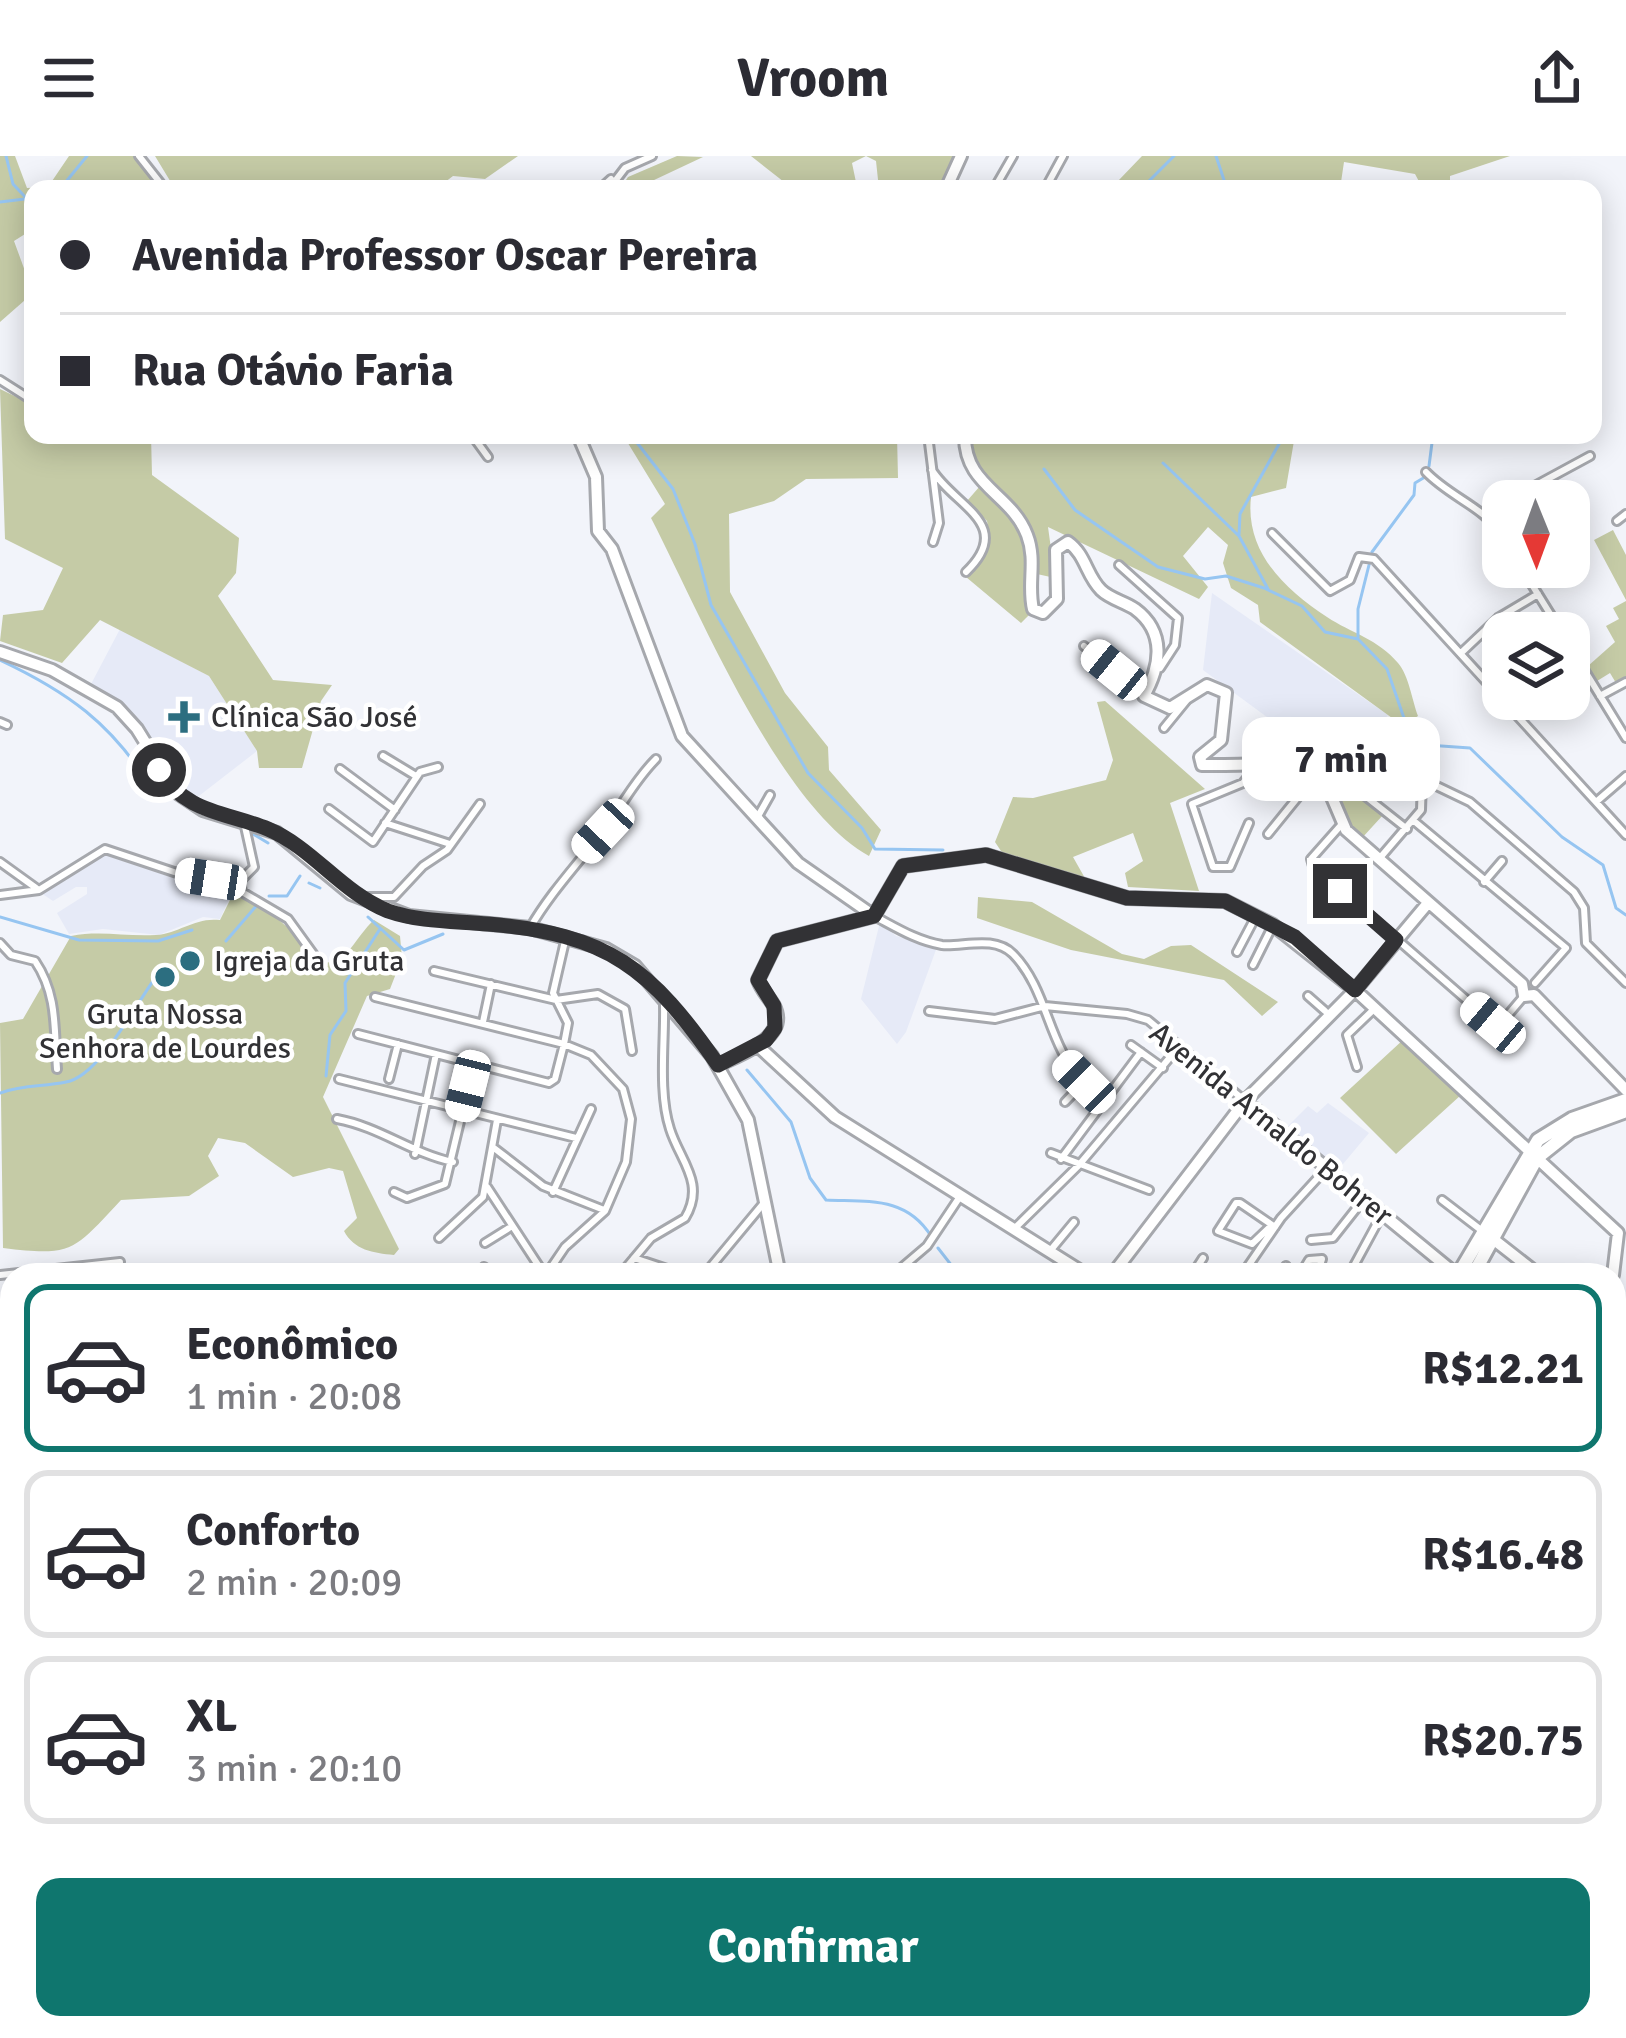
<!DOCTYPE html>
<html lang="pt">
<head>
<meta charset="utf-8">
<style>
  :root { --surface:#fff; --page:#f2f2f3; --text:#2b2b33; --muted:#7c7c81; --line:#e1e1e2; --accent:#0f766e }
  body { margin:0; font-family:Signika,sans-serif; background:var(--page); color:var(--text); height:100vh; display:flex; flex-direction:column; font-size:45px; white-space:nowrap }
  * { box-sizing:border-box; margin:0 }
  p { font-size:39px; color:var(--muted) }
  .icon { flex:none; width:66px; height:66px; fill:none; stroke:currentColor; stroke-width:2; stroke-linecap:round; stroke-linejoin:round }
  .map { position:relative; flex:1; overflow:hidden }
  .panel { position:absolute; left:0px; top:1107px; width:1626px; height:777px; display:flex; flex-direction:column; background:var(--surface); border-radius:36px 36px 0 0; box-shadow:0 6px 30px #0003 }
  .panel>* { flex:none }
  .top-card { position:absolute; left:24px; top:24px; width:1578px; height:264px; border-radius:24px; box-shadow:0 6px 30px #0003; display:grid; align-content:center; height:264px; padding:0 36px; background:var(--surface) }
  .needle { width:78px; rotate:179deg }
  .buttons { position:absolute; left:1482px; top:324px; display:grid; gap:24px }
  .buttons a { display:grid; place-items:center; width:108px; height:108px; border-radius:24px; background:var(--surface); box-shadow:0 6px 30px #0003; font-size:60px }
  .end { position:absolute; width:54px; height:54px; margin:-27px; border:15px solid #323235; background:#fff; box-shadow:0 0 0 6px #fff }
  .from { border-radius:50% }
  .bubble { position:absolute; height:84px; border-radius:24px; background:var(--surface); box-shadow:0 6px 30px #0003; font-size:39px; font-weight:800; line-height:84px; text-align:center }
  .car { position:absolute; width:36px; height:72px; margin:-36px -18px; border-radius:15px; box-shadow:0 0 9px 3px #0007; background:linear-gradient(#fff 24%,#345 0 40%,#fff 0 76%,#345 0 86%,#fff 0) }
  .top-card b { display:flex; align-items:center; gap:42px; height:114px; font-size:45px }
  .top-card b+b { border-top:3px solid var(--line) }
  .top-card i { width:30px; height:30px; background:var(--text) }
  ul { padding:21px 0 0; list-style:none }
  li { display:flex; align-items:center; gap:36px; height:168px; margin:0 24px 18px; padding:0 12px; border:6px solid var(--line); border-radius:24px }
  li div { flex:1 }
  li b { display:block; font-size:45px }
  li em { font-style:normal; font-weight:800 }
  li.selected { border-color:var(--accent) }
  li>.icon { width:108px; height:108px; stroke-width:1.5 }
  .cta { display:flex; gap:24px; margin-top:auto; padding:24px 36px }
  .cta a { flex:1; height:138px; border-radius:24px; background:var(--accent); color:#fff; font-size:48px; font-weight:800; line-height:138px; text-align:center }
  header { display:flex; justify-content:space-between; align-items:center; height:156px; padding:0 36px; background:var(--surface); font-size:54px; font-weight:800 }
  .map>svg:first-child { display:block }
  .built { fill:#e6eaf7 }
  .green { fill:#c5cba6 }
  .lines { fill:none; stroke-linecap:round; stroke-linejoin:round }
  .stream { stroke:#96c5f1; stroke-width:3 }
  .street-casing { stroke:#a6a8ad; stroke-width:12 }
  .secondary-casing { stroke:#a6a8ad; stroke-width:16 }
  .primary-casing { stroke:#a6a8ad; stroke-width:18 }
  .street { stroke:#fff; stroke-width:6 }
  .secondary { stroke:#fff; stroke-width:10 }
  .primary { stroke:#fff; stroke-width:12 }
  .route { stroke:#323235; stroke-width:15 }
  .poi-dot { fill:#2c6e80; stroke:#fff; stroke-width:4.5 }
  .labels { text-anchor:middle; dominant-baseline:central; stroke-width:9; stroke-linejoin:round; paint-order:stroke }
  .poi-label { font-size:30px; fill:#323235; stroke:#fff; text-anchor:start }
  .street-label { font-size:30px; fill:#323235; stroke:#fff }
</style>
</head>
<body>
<header><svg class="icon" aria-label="menu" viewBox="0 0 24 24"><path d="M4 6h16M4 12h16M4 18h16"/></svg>Vroom<svg class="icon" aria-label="share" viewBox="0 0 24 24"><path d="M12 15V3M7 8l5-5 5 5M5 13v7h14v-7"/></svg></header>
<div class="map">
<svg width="1626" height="1882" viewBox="0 0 1626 1882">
  <rect width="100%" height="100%" fill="#f2f4fa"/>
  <!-- built -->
  <path class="built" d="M1212 437 1388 559 1340 615 1203 514Z
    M120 473 209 520 257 595 195 643 169 619 143 570 90 530Z
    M105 696 182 722 234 732 220 763 203 761 159 779 103 773 69 778 57 757 87 738V731H76L53 745 41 737Z
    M880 766 896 780 937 791 906 876 897 888 861 843Z
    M1328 947 1369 977 1338 1014 1287 971 1308 950 1317 957Z
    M12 1802V1872H24L20 1882H2L0 1827Z"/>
  <!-- green -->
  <path class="green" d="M0 0H15L27 32 48 31 69 0H134L161 33H33V73L14 85 33 137 0 166Z
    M155 0H518L485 23 453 20 436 33H175Z
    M677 0 703 1 635 33H620L628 21Z
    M751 0H957L941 33H879L876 5 866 0 852 7 857 31 864 33H793Z
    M1142 0H1510L1450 20V33H1423L1415 18 1344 6 1340 33H1289L1281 26 1285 33H1100L1118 25Z
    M0 233 33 249V279H151L152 319 239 382 236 417 218 440 273 524 332 529 321 545 302 612H259L257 595 209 520 100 464 62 507 0 485 3 459 43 454 63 412 5 383Z
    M623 279H897L898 322 806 323 774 345 729 358 730 436 785 537 828 591 829 614 881 674 869 700C779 650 699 455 651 362L665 348Z
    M972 279H1295L1286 332 1251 341C1245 395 1283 432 1327 461 1351 477 1378 483 1398 507 1409 520 1412 544 1418 560L1403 570 1260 466 1258 449 1231 432 1223 407 1228 389 1208 371 1183 400 1208 431 1199 443 1048 371 1055 422 1037 418 1029 375 976 316Z
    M980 330C1005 354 1026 373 1030 410 1031 427 1025 439 1031 457L1021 467 966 421 990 383 987 365 967 345Z
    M1613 374 1626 399V444L1594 384Z
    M1626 445V522L1616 527 1610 517 1597 525 1588 510 1615 486 1606 470 1619 463 1613 452Z
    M1105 545 1205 633 1170 647 1199 735 1128 731 1125 717 1143 705 1133 677 1073 701 1086 724 1003 698 995 686 1013 641 1033 642 1106 624 1113 604 1097 546Z
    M1332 618 1383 659 1362 682 1347 668 1328 623Z
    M234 736C267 752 293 770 310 803 346 817 351 785 374 764L400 780 402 802 390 833 367 840 323 941 399 1093 394 1099C373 1097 354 1094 344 1075L357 1062 343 1015 329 1012 293 1021 245 987 218 982 208 1000 219 1020 189 1040 121 1044C74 1094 74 1101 3 1092L0 867 23 863 71 780C101 774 126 781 156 779 180 777 195 761 220 764Z
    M978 741 1032 746 1122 798 1144 803 1171 790 1191 789 1278 846 1262 860 1224 824 1071 794 977 762Z
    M1404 883 1461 939 1396 998 1340 942Z"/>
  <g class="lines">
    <!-- stream -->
    <path class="stream" d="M6 0 13 28 28 44
      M1216 0 1227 33
      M60 33 87 0
      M1141 33 1174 0
      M0 46 33 42
      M631 279 673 333 695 388 711 449 808 617 862 672 875 693 943 694
      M1163 307 1239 380 1268 433
      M1429 310 1433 279
      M1044 313 1075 354 1158 411 1205 423 1226 420 1264 432 1302 450 1325 476 1358 483 1387 513 1413 588 1470 592 1562 681 1603 709 1616 752 1626 759
      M1239 379 1240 358 1284 279
      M1372 396 1414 339 1415 327 1425 321
      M1358 481V453L1369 409
      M0 504C68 536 111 567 151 631
      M253 678 268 687
      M309 727 320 732
      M269 740H287L300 720
      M0 761 79 784 158 785 192 774
      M368 761 404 794 443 778
      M226 785 258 748
      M747 914 791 966 810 1022 826 1044C868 1046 906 1040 931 1080
      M326 920 330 879 346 855 345 827 380 773
      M0 937C24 928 43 931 66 926 100 920 136 847 158 818
      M938 1092 959 1119
      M0 1299 12 1319"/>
    <defs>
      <path id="street" d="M139 0 165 33
        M600 33 611 23
        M609 33 625 12 652 0
        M994 33 1013 0
        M1045 33 1063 0
        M0 224 33 245
        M472 279 488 301
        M928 279 939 367 933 386
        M932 314C954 350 1016 368 966 416
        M1426 316C1451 342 1485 351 1503 381
        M1507 345 1590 300
        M1490 360 1503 348
        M1617 365 1626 358
        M1272 377 1330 435 1350 424 1359 401 1374 403 1626 679
        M1119 409 1178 462 1175 489 1160 512
        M1521 411 1562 477
        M1569 489 1626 582
        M1084 490 1144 540
        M1461 497 1498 462 1538 438
        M1600 540 1626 526
        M0 566 7 569
        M1164 572 1186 545
        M1390 597 1422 623 1470 646 1574 736 1584 752 1586 787 1626 827
        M383 600 416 620
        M1294 609 1297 586 1407 673
        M340 613 395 654
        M1596 646 1626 620
        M329 653 373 686 420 616 438 611
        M757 662 770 639
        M1414 665 1566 792
        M385 667 450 688
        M1249 667 1230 711H1213L1192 648 1243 627 1260 607
        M1342 668 1311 703 1313 710 1493 867 1502 866 1524 840
        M1268 678 1315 620
        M1379 703 1421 654 1422 623
        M0 706 36 732
        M240 725 242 736 288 763 314 799
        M240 725 254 711 244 666
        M1484 726 1502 705
        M0 739 39 734 105 693 183 719 240 725
        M367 741H394L423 710 447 694 480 648
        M874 760C895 771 917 785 942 789 963 791 994 779 1013 798 1049 835 1047 890 1084 926L1065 946
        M530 772C552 734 580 706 605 672 624 647 634 625 656 603
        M0 787 11 799 35 805C58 839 54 874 57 913
        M1237 796 1256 760
        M1253 809 1273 769
        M434 815 556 844 598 838 625 853 632 895
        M1535 827 1566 792
        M1308 840 1325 855
        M929 855 995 863 1045 850 1127 858 1148 864 1245 945
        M483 866 491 828
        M358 878 549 927 555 923 564 888 375 841
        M1131 889 1163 912
        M1357 911 1347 879 1371 856
        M339 923 576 982
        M389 923 398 888
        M337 963C380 971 411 997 453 1006
        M494 992 543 1030 604 1054
        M1051 997 1149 1034
        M415 998 436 898
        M1061 1003 1141 896
        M487 1031 544 1118
        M394 1036 407 1042 445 1028 474 907
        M553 1036 591 953
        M1442 1044 1481 1074
        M1272 1069 1252 1088 1218 1075 1236 1047H1240L1275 1071
        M1015 1072 1079 1009 1177 893
        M439 1082 483 1041 497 964
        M1311 1084 1333 1082 1363 1044
        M485 1087 509 1072
        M1050 1095 1074 1066
        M634 1102 685 1119
        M484 1111 493 1119
        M444 1113 445 1119
        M0 1119 120 1106
        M546 1119 565 1091 605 1055 626 1006 631 963 623 933 591 899 564 888 568 867 553 837 565 785
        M620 1119 651 1082 685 1062C706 1027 680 1005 670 973 658 936 665 887 664 849
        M704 1119 763 1048
        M893 1119 927 1090 959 1042
        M1192 1119 1203 1102
        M1242 1119 1281 1062 1325 1014
        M1281 1119 1286 1110
        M1300 1119 1309 1104 1322 1103 1317 1119
        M1349 1119 1381 1060
        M1614 1310 1626 1297
        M0 1353 12 1349
        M1614 1384 1626 1372
        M0 1414 12 1417
        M1614 1462 1626 1453
        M0 1516 11 1491
        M1614 1550 1626 1542
        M1614 1617 1626 1612
        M1614 1662 1626 1658
        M545 1872 557 1882
        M596 1872 608 1882
        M1488 1876 1518 1882
        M268 1882 272 1872
        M427 1882 430 1872
        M777 1882 782 1872
        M912 1882 917 1872
        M1068 1882 1072 1872"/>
      <path id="secondary" d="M946 33 961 0
        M578 279 596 321 598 375 612 393 682 580 798 707 874 760
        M965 279C964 330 1011 337 1027 379 1037 405 1027 428 1033 453L1043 457 1057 443 1056 394 1068 386C1086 399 1086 419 1101 434 1110 443 1125 446 1135 453 1166 476 1161 510 1144 540L1170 552 1207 529 1226 537 1221 584 1200 601 1202 609C1242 610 1289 606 1324 606L1323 620 1346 674 1522 828 1524 840 1534 839 1626 934
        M0 496 52 514 117 551 137 573 176 636 203 654 277 677 351 738 409 760 530 772 606 793 635 810 712 900 748 964 780 1119
        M757 889 835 961 1087 1119
        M718 909C739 899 790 882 774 850 769 841 762 835 758 824L777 785 874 760 903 710 986 699 1127 742 1225 745 1273 769 1355 834 1618 1077 1613 1119
        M1245 945 1457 1119
        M1493 1083 1539 1119
        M1112 1119 1245 945 1355 834 1428 747
        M1614 1184 1626 1207
        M0 1529 12 1536
        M1614 1725 1626 1740
        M1614 1741 1626 1756
        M0 1773 12 1779
        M0 1809 12 1784
        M1614 1847 1626 1850
        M291 1872 305 1882
        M481 1872 493 1882
        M1235 1872 1238 1882
        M1381 1872 1387 1882
        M349 1882 360 1872
        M638 1882 645 1872
        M699 1882 706 1872
        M833 1882 837 1872
        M987 1882 992 1872
        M1587 1882 1589 1872"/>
      <path id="primary" d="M1458 1119 1538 984 1572 963 1626 944
        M1473 1119 1537 1002 1571 975 1626 955
        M178 1882 184 1872
        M190 1882 196 1872"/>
    </defs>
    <!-- street casing -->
    <use href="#street" class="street-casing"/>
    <!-- secondary casing -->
    <use href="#secondary" class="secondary-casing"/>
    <!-- primary casing -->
    <use href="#primary" class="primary-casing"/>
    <!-- street -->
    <use href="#street" class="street"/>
    <!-- secondary -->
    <use href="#secondary" class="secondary"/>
    <!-- primary -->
    <use href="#primary" class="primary"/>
  </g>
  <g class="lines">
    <!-- route -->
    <path class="route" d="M159 614C185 657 226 656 268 673 313 692 341 736 388 755 419 766 456 765 488 768 608 778 651 812 718 909L766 884 775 872 774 850 758 824 777 785 874 760 903 710 986 699 1127 742 1225 745 1295 781 1355 834 1396 784 1340 735"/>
  </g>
  <!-- markers -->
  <g class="poi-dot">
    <path d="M178 543h12v12h12v12h-12v12h-12v-12h-12v-12h12z"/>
    <circle cx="190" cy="805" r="12"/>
    <circle cx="165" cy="821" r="12"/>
  </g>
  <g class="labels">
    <!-- poi labels -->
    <g class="poi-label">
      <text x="211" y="561">Clínica São José</text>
      <text x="214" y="805">Igreja da Gruta</text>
      <text x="165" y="858" text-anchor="middle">Gruta Nossa<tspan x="165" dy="34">Senhora de Lourdes</tspan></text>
    </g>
    <!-- street labels -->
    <g class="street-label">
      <text transform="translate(1271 968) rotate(39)">Avenida Arnaldo Bohrer</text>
    </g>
  </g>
</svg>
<div class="buttons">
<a><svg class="needle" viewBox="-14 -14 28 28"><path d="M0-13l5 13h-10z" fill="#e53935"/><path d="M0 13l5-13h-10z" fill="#7c7c81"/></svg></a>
<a><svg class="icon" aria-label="layers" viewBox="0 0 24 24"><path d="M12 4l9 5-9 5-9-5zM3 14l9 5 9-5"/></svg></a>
</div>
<i class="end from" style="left:159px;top:614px"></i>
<i class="end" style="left:1340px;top:735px"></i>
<div class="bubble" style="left:1242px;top:561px;width:198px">7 min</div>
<i class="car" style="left:1114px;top:514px;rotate:309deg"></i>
<i class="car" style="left:603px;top:675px;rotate:223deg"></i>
<i class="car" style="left:211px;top:723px;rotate:279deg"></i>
<i class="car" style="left:1493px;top:867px;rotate:310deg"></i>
<i class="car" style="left:1084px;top:926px;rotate:315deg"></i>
<i class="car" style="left:468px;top:930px;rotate:194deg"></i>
<div class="top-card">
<b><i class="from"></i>Avenida Professor Oscar Pereira</b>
<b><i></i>Rua Otávio Faria</b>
</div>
<section class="panel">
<ul>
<li class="selected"><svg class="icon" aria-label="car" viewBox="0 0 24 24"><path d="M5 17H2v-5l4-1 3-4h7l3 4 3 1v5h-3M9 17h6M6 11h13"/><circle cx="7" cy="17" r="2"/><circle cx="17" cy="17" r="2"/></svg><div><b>Econômico</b><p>1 min · 20:08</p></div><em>R$12.21</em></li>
<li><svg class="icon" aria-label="car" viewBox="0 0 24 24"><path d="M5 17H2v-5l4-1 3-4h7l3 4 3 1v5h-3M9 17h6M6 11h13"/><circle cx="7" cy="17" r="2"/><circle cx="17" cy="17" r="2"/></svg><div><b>Conforto</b><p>2 min · 20:09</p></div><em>R$16.48</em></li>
<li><svg class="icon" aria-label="car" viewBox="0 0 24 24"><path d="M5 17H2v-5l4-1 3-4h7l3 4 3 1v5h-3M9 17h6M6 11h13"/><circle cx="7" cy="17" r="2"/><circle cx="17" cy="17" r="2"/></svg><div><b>XL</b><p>3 min · 20:10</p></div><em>R$20.75</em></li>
</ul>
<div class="cta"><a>Confirmar</a></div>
</section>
</div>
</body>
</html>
